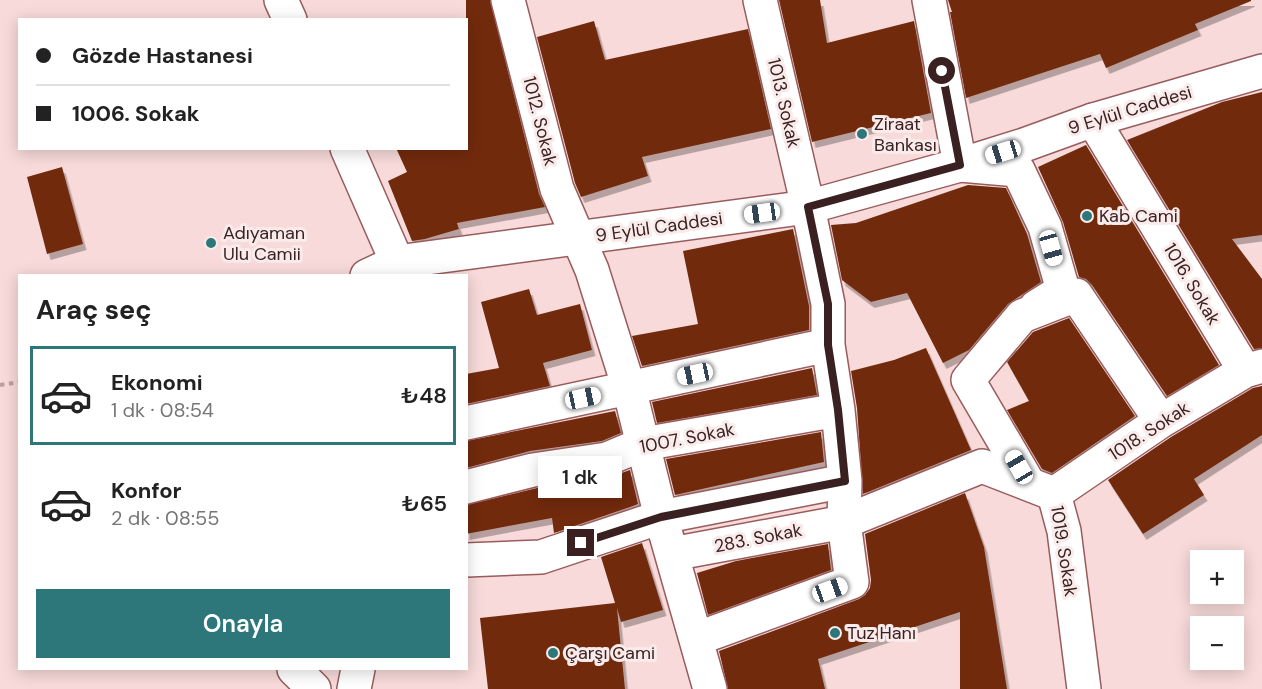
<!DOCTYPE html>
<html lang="tr">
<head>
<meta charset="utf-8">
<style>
  :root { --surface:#fff; --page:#f6f6f6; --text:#222; --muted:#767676; --line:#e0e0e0; --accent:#2d777a }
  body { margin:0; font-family:"DM Sans",sans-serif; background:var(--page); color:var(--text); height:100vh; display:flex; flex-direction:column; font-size:22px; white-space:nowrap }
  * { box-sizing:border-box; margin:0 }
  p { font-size:20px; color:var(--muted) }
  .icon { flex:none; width:33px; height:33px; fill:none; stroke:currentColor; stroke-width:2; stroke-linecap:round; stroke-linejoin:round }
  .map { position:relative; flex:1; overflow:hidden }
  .side { position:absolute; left:18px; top:274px; width:450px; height:396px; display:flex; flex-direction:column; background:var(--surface); border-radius:0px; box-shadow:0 3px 15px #0003 }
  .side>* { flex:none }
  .hud { position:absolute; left:18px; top:18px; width:450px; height:132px; border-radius:0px; box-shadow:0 3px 15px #0003; display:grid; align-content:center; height:132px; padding:0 18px; background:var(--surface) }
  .buttons { position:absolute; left:1190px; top:550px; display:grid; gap:12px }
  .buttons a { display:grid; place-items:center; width:54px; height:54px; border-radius:0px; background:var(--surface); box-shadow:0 3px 15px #0003; font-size:30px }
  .end { position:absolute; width:27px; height:27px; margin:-14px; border:8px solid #3a2020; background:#fff; box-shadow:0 0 0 3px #fff }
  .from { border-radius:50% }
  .bubble { position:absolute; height:42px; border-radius:0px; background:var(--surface); box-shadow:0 3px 15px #0003; font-size:20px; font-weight:600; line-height:42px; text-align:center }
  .car { position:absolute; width:18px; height:36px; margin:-18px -9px; border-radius:8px; box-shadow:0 0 4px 2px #0007; background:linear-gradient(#fff 24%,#345 0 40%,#fff 0 76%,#345 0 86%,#fff 0) }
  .hud b { display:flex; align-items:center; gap:21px; height:57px; font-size:22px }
  .hud b+b { border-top:2px solid var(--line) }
  .hud i { width:15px; height:15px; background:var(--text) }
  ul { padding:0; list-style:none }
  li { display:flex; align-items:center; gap:18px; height:99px; margin:0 12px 9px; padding:0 6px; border:3px solid transparent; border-radius:0px }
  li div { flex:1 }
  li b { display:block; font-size:22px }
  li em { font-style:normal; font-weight:600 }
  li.on { border-color:var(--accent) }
  li>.icon { width:54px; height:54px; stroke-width:1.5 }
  h2 { padding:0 18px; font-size:27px; line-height:72px }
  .cta { display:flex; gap:12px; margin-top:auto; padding:12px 18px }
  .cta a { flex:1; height:69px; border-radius:0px; background:var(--accent); color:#fff; font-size:24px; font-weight:600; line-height:69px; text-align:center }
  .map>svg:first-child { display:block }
  .building { fill:#722b0f; filter:url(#shadow) }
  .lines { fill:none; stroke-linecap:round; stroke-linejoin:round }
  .minor-casing { stroke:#995c5c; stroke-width:36 }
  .secondary-casing { stroke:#995c5c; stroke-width:36 }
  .path { stroke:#bca0a0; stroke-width:4; stroke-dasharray:4.5 4.5; stroke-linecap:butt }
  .minor { stroke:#fff; stroke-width:33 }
  .secondary { stroke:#fff; stroke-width:33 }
  .route { stroke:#3a2020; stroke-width:8 }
  .poi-dot { fill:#2d777a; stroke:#faebeb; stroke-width:2 }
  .labels { text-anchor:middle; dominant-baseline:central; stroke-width:6; stroke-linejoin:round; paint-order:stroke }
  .street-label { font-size:18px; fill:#3a2020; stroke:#faebeb }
  .poi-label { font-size:18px; fill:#3a2020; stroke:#faebeb; text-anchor:start }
</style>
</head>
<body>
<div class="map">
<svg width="1262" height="689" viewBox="0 0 1262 689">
  <defs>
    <filter id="shadow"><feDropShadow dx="3.5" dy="6" stdDeviation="0" flood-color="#0004"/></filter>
  </defs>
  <rect width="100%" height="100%" fill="#f7dad9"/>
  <!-- building -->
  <path class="building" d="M466 0H490L539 194 545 207 457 223 459 229 425 239 412 241 388 181 407 172 396 148H466Z
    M779 0H820L827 43 914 21 931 113 812 142Z
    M948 0H1251V1L1195 24 1198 30 1106 68 1100 54 966 98 950 12H952Z
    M594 21 605 60 748 29 771 129 642 157 648 176 581 197 575 183 537 37Z
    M1262 92V235L1232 239 1262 279V348L1254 349 1127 140 1222 102Z
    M1086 145 1219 365 1167 396 1092 285 1086 279 1079 277 1063 222 1038 167Z
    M62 167 83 244 47 254 27 177Z
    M968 185 1006 188 1027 234 1041 282 1008 304 969 350 943 363 907 293 871 302 842 280 831 225 856 223Z
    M793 229 809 306V330L642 366 632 336 698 324 683 251Z
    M529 289 537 315 580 304 592 350 543 363 550 386 466 404V374L499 368 481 302Z
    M1069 318 1135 416 1052 473 1042 469 1007 410 1029 401 1007 362 1033 332Z
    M926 348 971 450 863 494 857 408 851 371 894 360Z
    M812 368 817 395 657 423 652 402Z
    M1262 386V435L1194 479 1204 495 1143 534 1108 480 1171 437 1253 388Z
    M615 411 621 433 602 441 530 451 466 468V441Z
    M821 432 824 462 675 495 666 459Z
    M630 470 638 504 633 506 554 533 552 518 466 534V505L537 488 610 477Z
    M965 493 984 547 1007 689H960V612L818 659 825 689H728L719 651 859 599 865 595 870 588 871 580 865 534Z
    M642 543 663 610 621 622 617 608 625 689H488L480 618 615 603 601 557Z
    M828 544 831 570 708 615 697 573 736 561Z"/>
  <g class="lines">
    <defs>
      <path id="minor" d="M508 0 557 189 592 270 629 388 661 517 710 689
        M929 0 960 165 1018 170 1045 227 1063 290 1036 307
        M1093 120 1245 371 1262 366
        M367 276 397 262V276
        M466 423 828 345
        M1029 484 968 380 1022 316 1076 295 1161 421
        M466 487 533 470 607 459 643 444 838 410
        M1054 494 1161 421 1245 371
        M672 554 844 522 982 466 1054 494 1064 531 1084 689
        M466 560 541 557 661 517 845 481
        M696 639 852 582 844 522 845 481 838 410 828 345V304L808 207 760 0
        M294 669 314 689
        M354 689 358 669"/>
      <path id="secondary" d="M281 0 290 20
        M347 148 397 262 808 207 960 165 1024 145 1093 120 1262 71"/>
    </defs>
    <!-- minor casing -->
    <use href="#minor" class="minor-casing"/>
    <!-- secondary casing -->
    <use href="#secondary" class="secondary-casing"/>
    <!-- path -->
    <path class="path" d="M0 385 20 382"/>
    <!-- minor -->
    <use href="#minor" class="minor"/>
    <!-- secondary -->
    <use href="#secondary" class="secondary"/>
  </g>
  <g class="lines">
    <!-- route -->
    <path class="route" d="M581 543 661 517 845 481 838 410 828 345V304L808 207 960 165 942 71"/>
  </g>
  <!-- markers -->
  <g class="poi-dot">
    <circle cx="862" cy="134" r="6"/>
    <circle cx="1087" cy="216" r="6"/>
    <circle cx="211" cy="243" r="6"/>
    <circle cx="835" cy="633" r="6"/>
    <circle cx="553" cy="653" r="6"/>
  </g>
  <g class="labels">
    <!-- street labels -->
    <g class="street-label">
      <text transform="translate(784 103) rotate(77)">1013. Sokak</text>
      <text transform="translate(1130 110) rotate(-17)">9 Eylül Caddesi</text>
      <text transform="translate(540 121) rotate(76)">1012. Sokak</text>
      <text transform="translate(659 227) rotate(-8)">9 Eylül Caddesi</text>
      <text transform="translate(1192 284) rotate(59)">1016. Sokak</text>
      <text transform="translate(1149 431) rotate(-33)">1018. Sokak</text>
      <text transform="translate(687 438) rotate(-11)">1007. Sokak</text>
      <text transform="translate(758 538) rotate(-11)">283. Sokak</text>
      <text transform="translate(1064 551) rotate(81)">1019. Sokak</text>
    </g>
    <!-- poi labels -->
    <g class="poi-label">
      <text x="874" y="124">Ziraat<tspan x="874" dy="21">Bankası</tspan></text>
      <text x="1099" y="216">Kab Cami</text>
      <text x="223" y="233">Adıyaman<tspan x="223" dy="21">Ulu Camii</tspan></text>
      <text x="847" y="633">Tuz Hanı</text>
      <text x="565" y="653">Çarşı Cami</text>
    </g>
  </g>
</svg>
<div class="buttons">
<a>+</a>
<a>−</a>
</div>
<i class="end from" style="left:942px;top:71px"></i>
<i class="end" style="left:581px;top:543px"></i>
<div class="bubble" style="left:538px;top:456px;width:84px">1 dk</div>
<i class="car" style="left:1003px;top:152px;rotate:253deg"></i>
<i class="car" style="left:762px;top:213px;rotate:262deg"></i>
<i class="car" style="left:1051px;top:248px;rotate:164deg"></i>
<i class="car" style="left:695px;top:374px;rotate:258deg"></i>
<i class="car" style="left:583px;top:398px;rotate:78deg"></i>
<i class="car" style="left:1019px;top:467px;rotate:330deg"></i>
<i class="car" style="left:830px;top:590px;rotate:70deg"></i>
<div class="hud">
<b><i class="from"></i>Gözde Hastanesi</b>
<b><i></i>1006. Sokak</b>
</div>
<section class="side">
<h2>Araç seç</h2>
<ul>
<li class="on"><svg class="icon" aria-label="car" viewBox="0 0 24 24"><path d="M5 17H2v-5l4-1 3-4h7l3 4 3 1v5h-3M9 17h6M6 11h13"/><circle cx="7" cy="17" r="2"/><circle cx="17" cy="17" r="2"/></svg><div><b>Ekonomi</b><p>1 dk · 08:54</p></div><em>₺48</em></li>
<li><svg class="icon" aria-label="car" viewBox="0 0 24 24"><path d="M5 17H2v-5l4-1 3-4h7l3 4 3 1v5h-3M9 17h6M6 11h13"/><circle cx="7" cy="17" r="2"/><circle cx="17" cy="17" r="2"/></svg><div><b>Konfor</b><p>2 dk · 08:55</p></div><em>₺65</em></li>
</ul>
<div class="cta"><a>Onayla</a></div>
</section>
</div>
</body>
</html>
